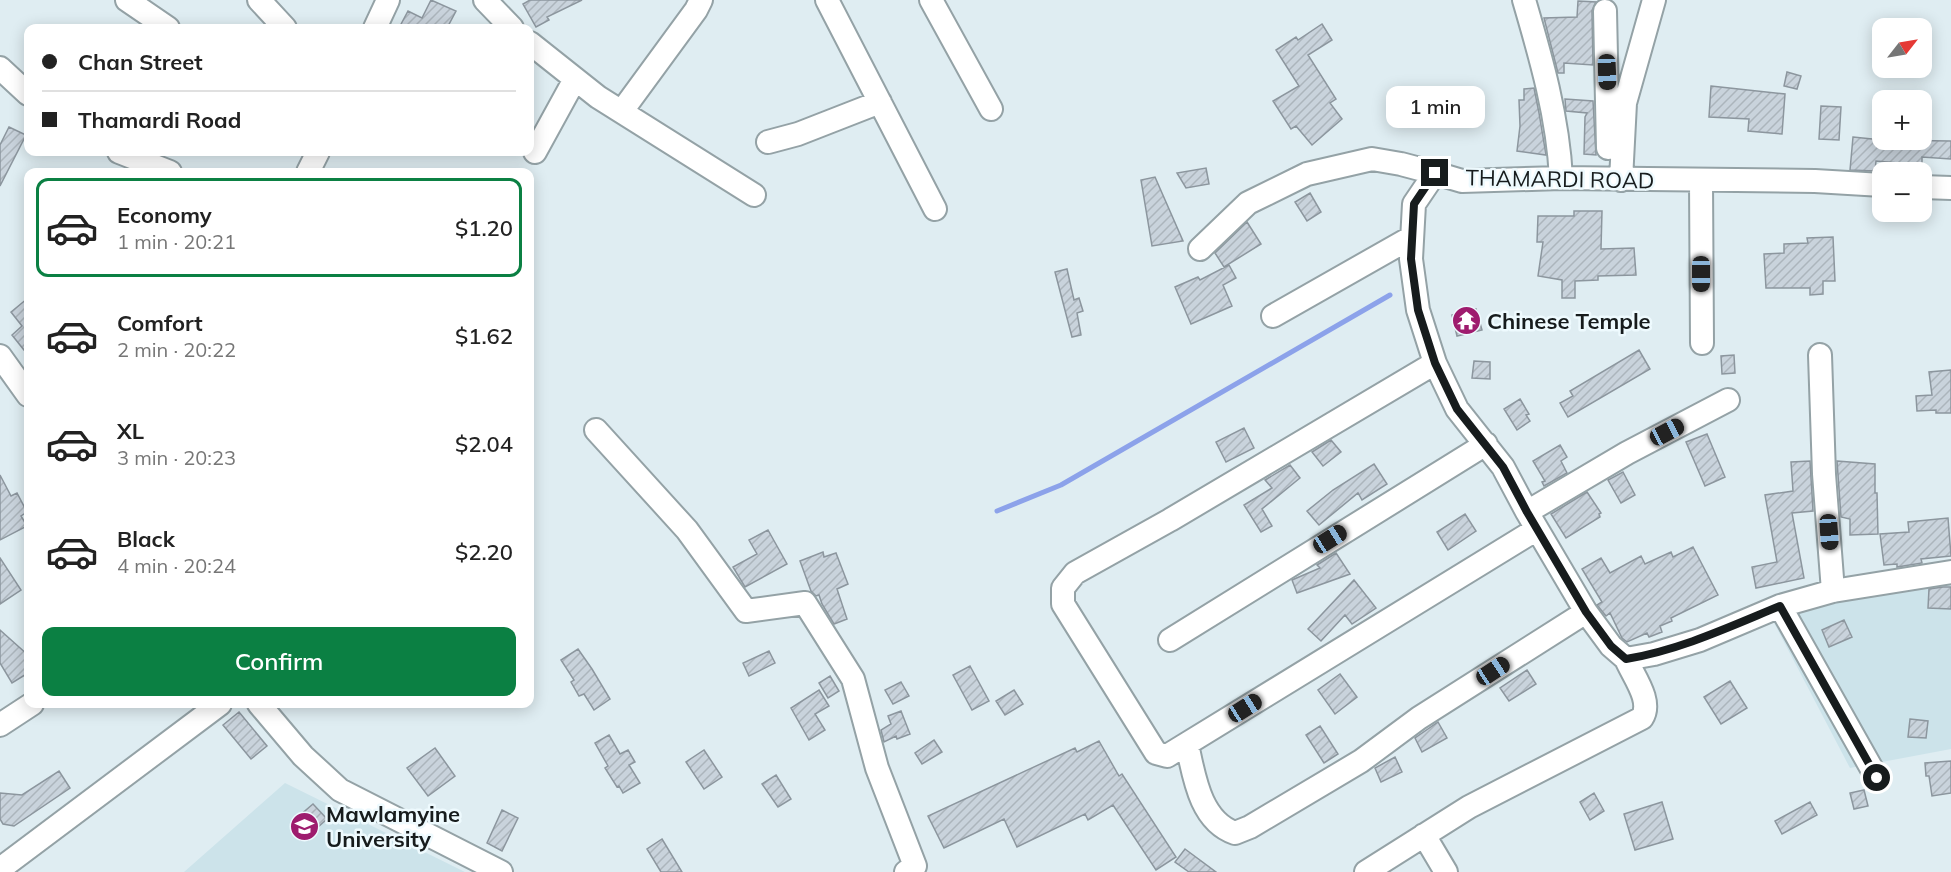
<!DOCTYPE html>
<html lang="en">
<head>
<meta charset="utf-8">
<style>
  :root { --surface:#fff; --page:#f6f6f6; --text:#222; --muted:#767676; --line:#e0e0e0; --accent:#0b8043 }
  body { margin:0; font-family:Mulish,sans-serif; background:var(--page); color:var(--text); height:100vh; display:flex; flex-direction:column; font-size:22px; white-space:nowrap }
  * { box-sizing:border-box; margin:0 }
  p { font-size:20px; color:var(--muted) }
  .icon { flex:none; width:33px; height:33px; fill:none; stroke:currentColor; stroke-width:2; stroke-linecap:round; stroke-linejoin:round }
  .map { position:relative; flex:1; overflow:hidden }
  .side { position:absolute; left:24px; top:168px; width:510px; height:540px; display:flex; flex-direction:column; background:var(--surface); border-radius:12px; box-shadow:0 3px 15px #0003 }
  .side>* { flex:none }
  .top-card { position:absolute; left:24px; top:24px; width:510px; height:132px; border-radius:12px; box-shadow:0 3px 15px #0003; display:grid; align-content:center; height:132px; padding:0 18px; background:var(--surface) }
  .needle { width:39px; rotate:59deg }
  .controls { position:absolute; left:1872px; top:18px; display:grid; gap:12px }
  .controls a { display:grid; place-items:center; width:60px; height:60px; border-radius:12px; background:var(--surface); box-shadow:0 3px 15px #0003; font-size:30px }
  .end { position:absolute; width:27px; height:27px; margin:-14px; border:8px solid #171c1d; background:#fff; box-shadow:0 0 0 3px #fff }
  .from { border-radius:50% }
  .bubble { position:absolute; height:42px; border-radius:12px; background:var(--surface); box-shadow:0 3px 15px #0003; font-size:20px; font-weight:600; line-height:42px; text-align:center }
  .car { position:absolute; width:18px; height:36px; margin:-18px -9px; border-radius:8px; box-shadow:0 0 4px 2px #0007; background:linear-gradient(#222 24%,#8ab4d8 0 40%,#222 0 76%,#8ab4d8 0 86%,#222 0) }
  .top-card b { display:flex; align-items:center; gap:21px; height:57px; font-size:22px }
  .top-card b+b { border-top:2px solid var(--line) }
  .top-card i { width:15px; height:15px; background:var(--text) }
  ul { padding:10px 0 0; list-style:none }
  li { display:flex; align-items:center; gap:18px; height:99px; margin:0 12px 9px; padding:0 6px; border:3px solid transparent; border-radius:12px }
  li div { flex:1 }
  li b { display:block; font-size:22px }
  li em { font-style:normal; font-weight:600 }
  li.active { border-color:var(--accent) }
  li>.icon { width:54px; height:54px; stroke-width:1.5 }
  .primary-button { display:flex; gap:12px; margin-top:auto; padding:12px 18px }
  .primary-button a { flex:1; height:69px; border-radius:12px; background:var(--accent); color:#fff; font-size:24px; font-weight:600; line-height:69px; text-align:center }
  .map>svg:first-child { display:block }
  .built { fill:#cce3ea }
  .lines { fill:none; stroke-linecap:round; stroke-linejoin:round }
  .stream { stroke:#8ca2ea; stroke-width:5 }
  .building { fill:url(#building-hatch); stroke:#8c969e; stroke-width:1.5 }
  .minor-casing { stroke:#94a2a6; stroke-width:26 }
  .minor { stroke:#fff; stroke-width:22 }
  .route { stroke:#171c1d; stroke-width:8 }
  .labels { text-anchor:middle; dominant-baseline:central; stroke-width:5; stroke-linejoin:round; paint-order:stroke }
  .street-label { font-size:22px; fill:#171c1d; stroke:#eefafe }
  .poi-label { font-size:22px; font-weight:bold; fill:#171c1d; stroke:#eefafe; text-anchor:start }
</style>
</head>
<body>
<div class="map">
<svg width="1951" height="872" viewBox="0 0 1951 872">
  <defs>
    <pattern id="building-hatch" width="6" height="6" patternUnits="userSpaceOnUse" patternTransform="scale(1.5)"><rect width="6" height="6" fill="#c9d3dc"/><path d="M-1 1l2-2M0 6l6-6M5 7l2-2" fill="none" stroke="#acb5bc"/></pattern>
  </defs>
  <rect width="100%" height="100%" fill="#dfedf2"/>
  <!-- built -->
  <path class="built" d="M1951 578V749L1850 768 1773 621 1839 600Z
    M285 783 465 872H184Z"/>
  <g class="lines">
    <!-- stream -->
    <path class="stream" d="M997 511 1061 485 1390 295"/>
  </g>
  <!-- building -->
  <path class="building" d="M431 0 456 11 447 28H399L408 11 422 18Z
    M530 0H582L547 17 549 20 536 27 523 4Z
    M1578 1 1596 2 1592 11 1593 65 1564 63V73H1558L1544 18 1577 17Z
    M1322 24 1332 40 1308 55 1336 99 1330 103 1342 119 1312 145 1296 126 1291 129 1273 101 1299 86 1276 50 1296 37 1298 40Z
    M1787 72 1801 76 1797 89 1784 86Z
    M1711 86 1785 94 1782 134 1748 131 1749 119 1709 117Z
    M1534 88 1539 113 1546 155 1517 151 1520 126 1519 100H1524V89Z
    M1565 99 1593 101 1596 155 1584 154 1585 117 1587 113 1566 111Z
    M1821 106 1841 107 1839 140 1819 139Z
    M9 127 26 135 0 186V145Z
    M1853 137 1882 140 1951 141V159L1922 157V165L1876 161 1875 171 1850 170Z
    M1206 168 1209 184 1186 188 1177 173Z
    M1155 177 1183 241 1152 246 1141 180Z
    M1310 193 1321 212 1307 221 1295 202Z
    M1574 211H1602L1601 249 1634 248 1636 275 1598 276V280L1575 281V298H1562V280L1538 276 1543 242H1537L1538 216H1574Z
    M1247 222 1261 244 1224 267 1215 253Z
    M1833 237 1835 281H1823V294L1810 295V288H1766L1764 254 1784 253V244L1808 243 1807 238Z
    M1229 265 1236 278 1223 285 1232 306 1191 324 1175 287 1198 277 1200 280Z
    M1067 269 1074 300 1079 298 1083 311 1077 313 1081 335 1072 337 1055 272Z
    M28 298V355L12 335 22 326 11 312Z
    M1476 309 1482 330 1457 336 1452 315Z
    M1639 350 1650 369 1568 417 1560 403 1573 396 1570 391Z
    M1734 355 1735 373 1722 374 1721 356Z
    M1474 361 1490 362V379L1472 378Z
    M1951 370V413H1936V410L1917 411 1916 396 1932 395 1929 372Z
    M1520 399 1529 414 1526 415 1530 421 1517 430 1504 409Z
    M1244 428 1254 448 1226 462 1216 442Z
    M1707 434 1725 477 1705 486 1686 442Z
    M1331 440 1341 452 1323 466 1312 452Z
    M1560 445 1567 457 1561 461 1567 473 1544 486 1542 482 1545 481 1533 461Z
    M1810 461 1813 511 1792 513 1804 578 1756 588 1752 567 1777 562 1765 495 1793 491 1791 462Z
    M1837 461 1875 464V493H1877L1878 534 1850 535V519L1841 517Z
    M1374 464 1387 484 1362 500 1358 493 1319 525 1307 511 1333 490Z
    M1290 465 1300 478 1262 509 1272 526 1261 532 1244 505 1272 488 1265 480Z
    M1623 472 1635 495 1621 503 1608 480Z
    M0 475 11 496 17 493 27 512 21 516 27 526 0 540Z
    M1587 492 1601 513 1599 514 1600 517 1566 538 1551 514Z
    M1465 514 1476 531 1448 550 1437 532Z
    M1948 518 1951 556 1921 559 1922 563 1897 567V564L1884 565 1880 534 1909 532 1908 522Z
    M768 530 787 564 745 587 733 567 757 554 749 540Z
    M1693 547 1718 595 1671 618 1672 621 1660 626 1662 632 1649 637 1647 633 1627 642 1622 638 1610 613 1606 616 1597 605 1602 602 1582 569 1601 558 1610 573 1641 556 1645 564 1671 552 1673 557Z
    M823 552 824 557 836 553 848 584 837 589 847 619 834 624 822 604 819 595 816 596 811 591 800 561Z
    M1336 553 1350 574 1297 593 1292 580 1320 568 1317 565Z
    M0 558 21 590 0 604Z
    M1354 580 1376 608 1352 624 1345 615 1321 641 1308 629Z
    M1943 587H1951V609L1928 608 1929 589Z
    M1844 620 1852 637 1829 647 1822 630Z
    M0 630 28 655V673L12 683 0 663Z
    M578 649 592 669 610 699 594 710 584 694 579 696 571 682 574 680 561 660Z
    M769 651 775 663 749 676 743 663Z
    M970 666 989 701 972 710 953 675Z
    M1527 670 1536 684 1509 701 1500 688Z
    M1340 674 1357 697 1335 714 1318 690Z
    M830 676 839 691 828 698 819 683Z
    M1730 681 1747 708 1721 724 1704 697Z
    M901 682 909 696 893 704 885 690Z
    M819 690 829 706 815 714 825 730 809 740 791 708Z
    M1014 690 1023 704 1005 715 996 701Z
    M901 711 910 734 897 739 896 736 884 742 881 730 891 724 888 716Z
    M239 712 267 746 251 759 223 725Z
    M1910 719 1928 721 1926 738 1908 737Z
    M1438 722 1447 738 1422 752 1415 738Z
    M1320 726 1338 754 1324 763 1306 735Z
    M609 735 620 754 628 750 635 762 629 765 640 783 623 793 619 786 617 787 605 768 608 766 595 743Z
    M934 740 942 752 922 764 915 753Z
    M1099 741 1119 776 1122 774 1176 857 1156 870 1113 805 1088 820 1085 814 1017 847 1004 819 944 848 928 816 1075 748 1077 752Z
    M435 748 455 776 428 796 407 768Z
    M704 750 722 777 704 789 686 762Z
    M1395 757 1402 772 1381 782 1375 768Z
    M1951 761V793L1932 796 1929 776H1926L1925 763Z
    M59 771 70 788 14 826 3 824 0 819V793L22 795Z
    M776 775 791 799 778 807 762 784Z
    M1864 790 1868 806 1854 809 1850 793Z
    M1594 793 1604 811 1590 820 1580 802Z
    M1662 802 1673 839 1635 850 1624 814Z
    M1810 802 1817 815 1782 834 1775 821Z
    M313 804 327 819 307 837 293 821Z
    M502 810 518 818 502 851 487 843Z
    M662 839 682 872H661L647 849Z
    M1185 849 1216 872H1189L1175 862Z"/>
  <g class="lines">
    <defs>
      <path id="minor" d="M127 0 168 28
        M259 0 285 28
        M485 0 512 28
        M827 0 935 209
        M931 0 991 109
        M1524 0C1541 58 1558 117 1561 178
        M1605 11 1608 148
        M375 28 388 0
        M530 43 598 97 754 195
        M0 68 28 94
        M622 111 696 10 701 0
        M768 142 798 134 880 102
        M119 152 170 172
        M535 152 575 79
        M308 172 318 152
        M1621 180 1625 103 1654 0
        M1701 181 1702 343
        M1882 185 1815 181 1561 178 1462 181 1435 173 1414 204 1411 259 1418 310 1435 363 1457 409 1503 467 1527 512 1586 612 1611 646 1626 659 1654 654 1700 640 1780 606 1833 591 1951 572
        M1922 187 1951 188
        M1200 249 1248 203 1307 174 1372 159 1401 164 1435 173
        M1273 316 1412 237
        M1820 355 1824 474 1833 591
        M0 356 28 395
        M1435 363 1170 520 1075 573 1063 588V604L1156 753 1167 756 1537 529
        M596 430 687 530 746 611 805 603 853 679 877 768 915 866 906 872
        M1527 512 1627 453 1728 400
        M1780 606 1877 778
        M1170 640 1486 444
        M259 704 303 756 340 790 501 872
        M0 725 32 704
        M1187 744C1194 776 1200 821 1235 833L1250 827 1361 761 1419 718 1586 612
        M1424 835 1446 872
        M0 869 220 704
        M1366 872 1469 807 1642 718C1653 701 1633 676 1626 659"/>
    </defs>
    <!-- minor casing -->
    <use href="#minor" class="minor-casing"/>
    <!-- minor -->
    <use href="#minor" class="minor"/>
  </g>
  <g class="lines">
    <!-- route -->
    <path class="route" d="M1435 173 1414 204 1411 259 1418 310 1435 363 1457 409 1503 467 1527 512 1586 612 1611 646 1626 659C1680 650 1729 627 1780 606L1877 778"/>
  </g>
  <!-- icons -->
  <defs>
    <symbol id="temple-disc" viewBox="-11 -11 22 22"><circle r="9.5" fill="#9e1c6e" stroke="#eefafe"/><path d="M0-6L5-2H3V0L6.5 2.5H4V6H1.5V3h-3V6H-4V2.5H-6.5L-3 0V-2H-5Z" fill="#fff"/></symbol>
    <symbol id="university-disc" viewBox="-11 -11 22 22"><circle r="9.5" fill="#9e1c6e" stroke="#eefafe"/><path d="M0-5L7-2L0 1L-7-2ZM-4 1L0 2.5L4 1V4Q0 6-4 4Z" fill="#fff"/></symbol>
  </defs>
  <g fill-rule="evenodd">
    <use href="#temple-disc" x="1450" y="304" width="33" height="33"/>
    <use href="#university-disc" x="288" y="810" width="33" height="33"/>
  </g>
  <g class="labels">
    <!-- street labels -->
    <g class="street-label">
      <text transform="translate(1560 179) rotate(1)">THAMARDI ROAD</text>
    </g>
    <!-- poi labels -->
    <g class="poi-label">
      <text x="1487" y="321">Chinese Temple</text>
      <text x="326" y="814">Mawlamyine<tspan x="326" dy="25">University</tspan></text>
    </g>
  </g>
</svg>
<div class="controls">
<a><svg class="needle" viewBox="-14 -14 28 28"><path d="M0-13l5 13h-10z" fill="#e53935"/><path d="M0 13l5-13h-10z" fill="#767676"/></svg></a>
<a>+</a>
<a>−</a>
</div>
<i class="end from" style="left:1877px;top:778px"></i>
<i class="end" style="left:1435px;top:173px"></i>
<div class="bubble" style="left:1386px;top:86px;width:99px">1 min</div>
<i class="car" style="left:1607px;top:72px;rotate:178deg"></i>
<i class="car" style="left:1701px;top:274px;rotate:180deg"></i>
<i class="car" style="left:1667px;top:432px;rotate:62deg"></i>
<i class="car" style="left:1829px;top:532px;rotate:176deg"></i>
<i class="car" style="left:1330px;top:539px;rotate:58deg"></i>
<i class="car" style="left:1493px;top:671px;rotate:57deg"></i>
<i class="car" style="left:1245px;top:708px;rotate:58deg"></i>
<div class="top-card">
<b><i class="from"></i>Chan Street</b>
<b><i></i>Thamardi Road</b>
</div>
<section class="side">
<ul>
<li class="active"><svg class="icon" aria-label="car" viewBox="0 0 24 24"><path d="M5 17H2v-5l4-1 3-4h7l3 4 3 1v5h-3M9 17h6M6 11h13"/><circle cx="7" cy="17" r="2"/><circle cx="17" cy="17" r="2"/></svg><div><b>Economy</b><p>1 min · 20:21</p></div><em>$1.20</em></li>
<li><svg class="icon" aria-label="car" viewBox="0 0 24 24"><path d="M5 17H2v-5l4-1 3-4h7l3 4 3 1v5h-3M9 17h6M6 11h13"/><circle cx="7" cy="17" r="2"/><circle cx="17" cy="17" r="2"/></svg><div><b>Comfort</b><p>2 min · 20:22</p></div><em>$1.62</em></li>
<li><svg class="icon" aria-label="car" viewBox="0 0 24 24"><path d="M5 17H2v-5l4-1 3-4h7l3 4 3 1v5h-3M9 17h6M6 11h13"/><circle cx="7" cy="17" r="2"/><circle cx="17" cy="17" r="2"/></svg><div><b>XL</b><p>3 min · 20:23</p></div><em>$2.04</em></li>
<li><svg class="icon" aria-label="car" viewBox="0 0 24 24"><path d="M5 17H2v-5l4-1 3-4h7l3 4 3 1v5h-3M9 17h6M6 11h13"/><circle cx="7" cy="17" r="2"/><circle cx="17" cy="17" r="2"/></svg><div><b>Black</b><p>4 min · 20:24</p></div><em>$2.20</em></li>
</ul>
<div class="primary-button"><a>Confirm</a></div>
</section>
</div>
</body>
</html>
